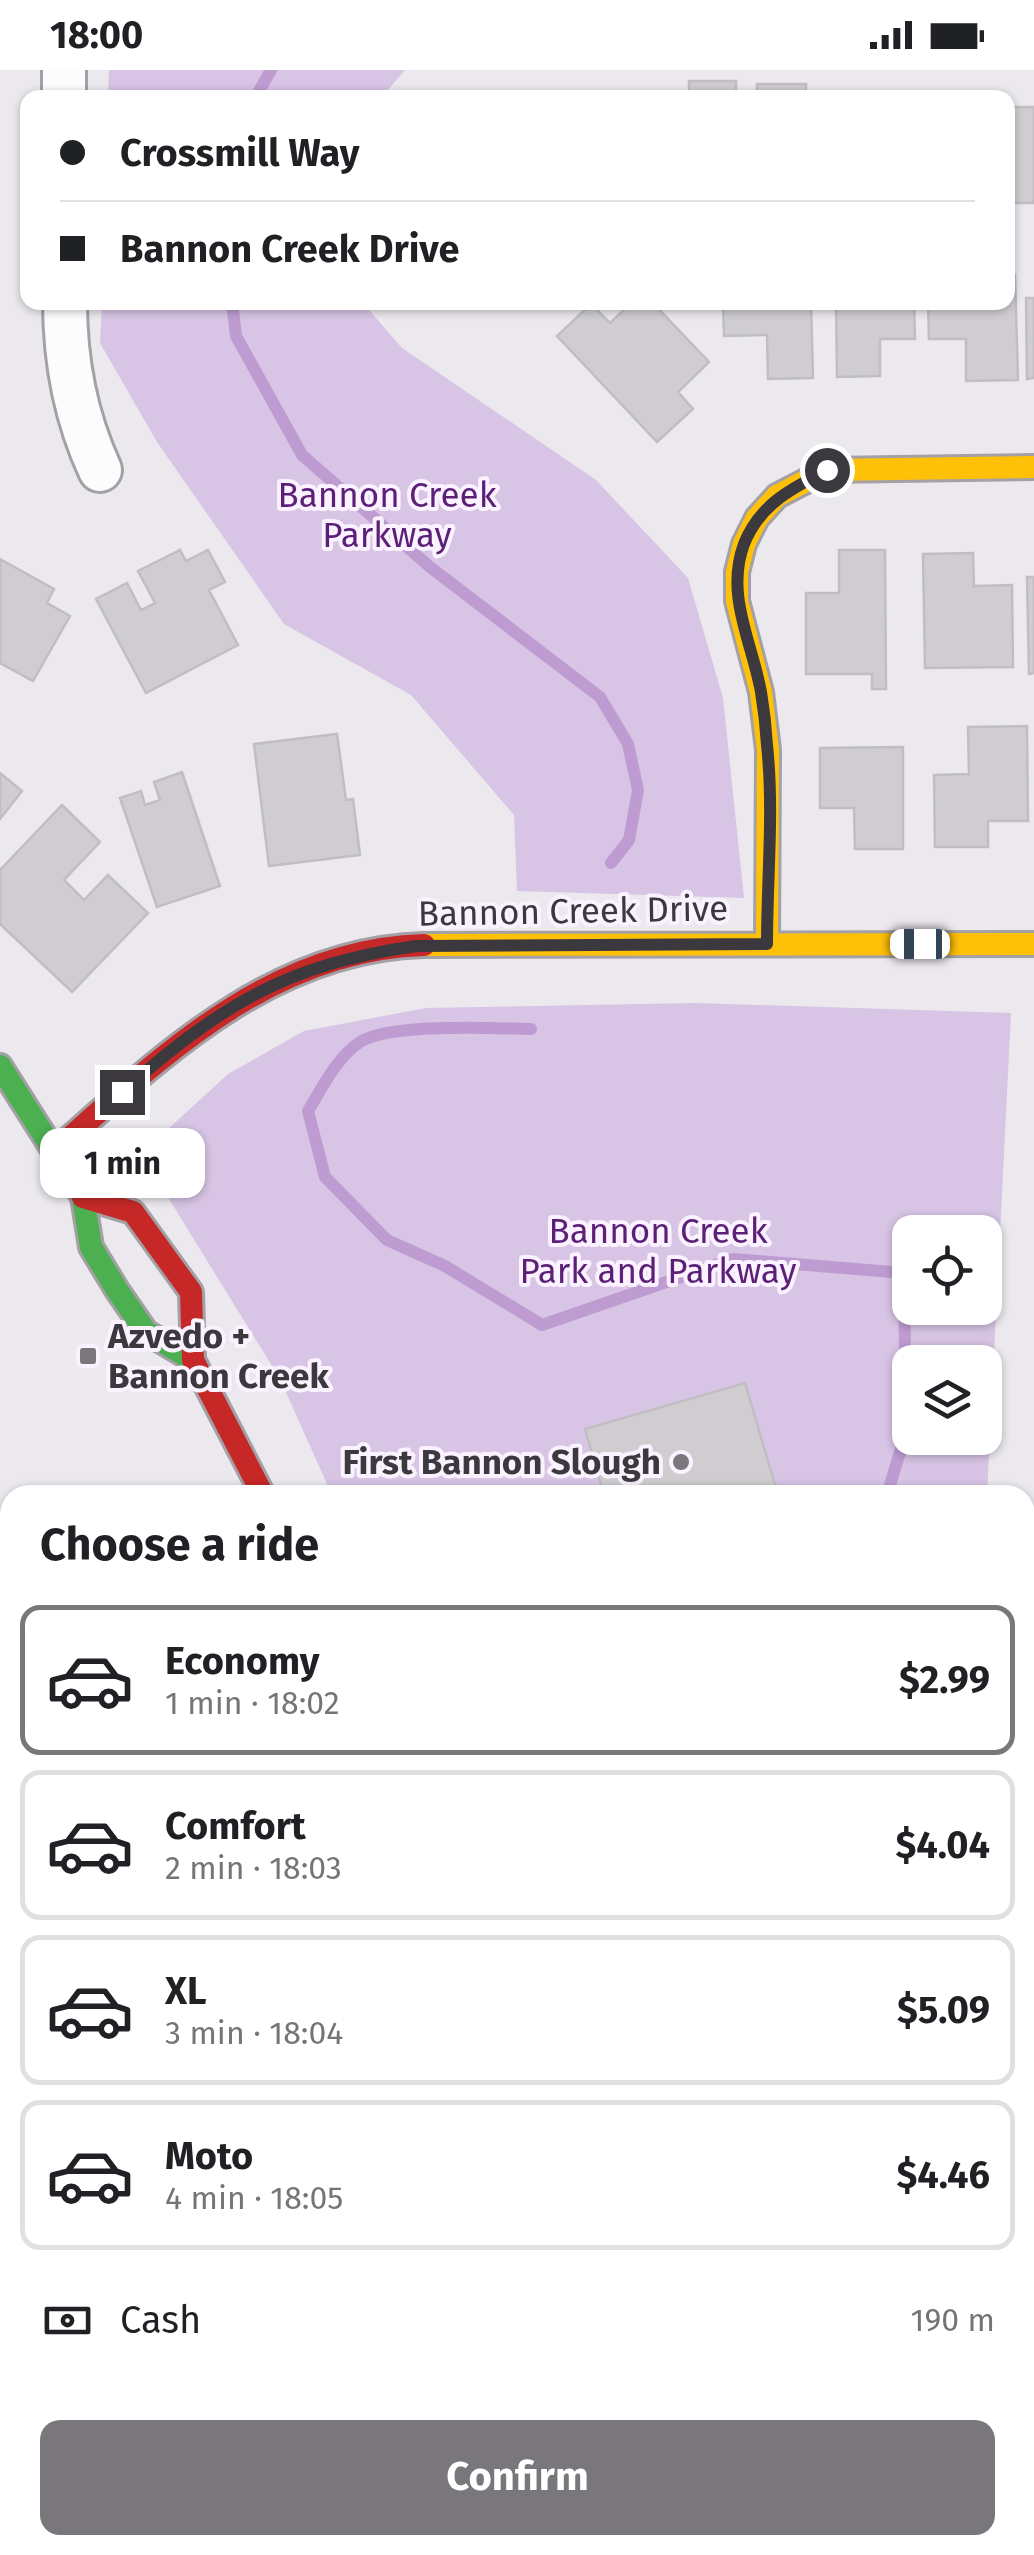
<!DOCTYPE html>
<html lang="en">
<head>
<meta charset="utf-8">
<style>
  :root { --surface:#fff; --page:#f6f6f6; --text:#202124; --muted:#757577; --line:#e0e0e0; --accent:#79767c }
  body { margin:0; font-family:"Fira Sans",sans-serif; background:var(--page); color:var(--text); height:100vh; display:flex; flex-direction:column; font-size:38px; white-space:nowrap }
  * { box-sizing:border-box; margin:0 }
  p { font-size:32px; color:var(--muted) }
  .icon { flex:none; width:55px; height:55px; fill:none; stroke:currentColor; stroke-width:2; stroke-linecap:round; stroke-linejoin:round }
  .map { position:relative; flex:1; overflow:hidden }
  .sheet { position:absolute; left:0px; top:1415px; width:1035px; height:1070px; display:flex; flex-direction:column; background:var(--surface); border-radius:30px 30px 0 0; box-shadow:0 2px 8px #0004 }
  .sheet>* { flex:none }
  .guide { position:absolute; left:20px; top:20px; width:995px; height:220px; border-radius:20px; box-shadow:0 2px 8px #0004; display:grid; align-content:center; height:220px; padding:0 40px; background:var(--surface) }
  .buttons { position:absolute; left:892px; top:1145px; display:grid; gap:20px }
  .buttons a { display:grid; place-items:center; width:110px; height:110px; border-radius:20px; background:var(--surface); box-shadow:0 2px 8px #0004; font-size:50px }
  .end { position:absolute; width:45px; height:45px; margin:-22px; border:12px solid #3c393e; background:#fff; box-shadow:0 0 0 5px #fff }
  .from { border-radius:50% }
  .bubble { position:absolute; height:70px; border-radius:20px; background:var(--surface); box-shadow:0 2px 8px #0004; font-size:32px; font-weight:700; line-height:70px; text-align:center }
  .car { position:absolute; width:30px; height:60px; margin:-30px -15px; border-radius:12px; box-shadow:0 0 8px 2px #0007; background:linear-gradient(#fff 24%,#345 0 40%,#fff 0 76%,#345 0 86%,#fff 0) }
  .guide b { display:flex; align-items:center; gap:35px; height:95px; font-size:38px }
  .guide b+b { border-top:2px solid var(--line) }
  .guide i { width:25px; height:25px; background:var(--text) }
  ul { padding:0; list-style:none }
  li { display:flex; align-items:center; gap:30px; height:150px; margin:0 20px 15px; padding:0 20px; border:5px solid var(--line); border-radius:20px }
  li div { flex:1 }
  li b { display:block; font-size:38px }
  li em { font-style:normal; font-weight:700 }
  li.active { border-color:var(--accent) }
  li>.icon { width:90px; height:90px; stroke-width:1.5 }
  h2 { padding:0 40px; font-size:45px; line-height:120px }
  .pay { display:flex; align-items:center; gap:25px; height:110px; padding:0 40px; font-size:38px }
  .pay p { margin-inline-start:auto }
  .cta { display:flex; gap:20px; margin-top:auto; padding:20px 40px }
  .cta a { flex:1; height:115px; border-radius:20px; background:var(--accent); color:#fff; font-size:40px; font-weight:700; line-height:115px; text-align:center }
  .status { display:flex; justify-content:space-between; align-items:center; height:70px; padding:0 50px; background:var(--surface); direction:ltr }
  .status svg { height:28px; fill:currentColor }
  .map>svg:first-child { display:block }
  .green { fill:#d8c4e5; fill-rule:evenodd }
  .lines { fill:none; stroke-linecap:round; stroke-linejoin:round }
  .stream { stroke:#be9cd1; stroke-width:12 }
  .building { fill:#d0cdd1; stroke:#c0bec3; stroke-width:2.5 }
  .lane-casing { stroke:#a4a1a6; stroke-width:25 }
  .street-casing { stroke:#a4a1a6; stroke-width:48 }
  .fast-casing { stroke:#a4a1a6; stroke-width:28 }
  .slow-casing { stroke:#a4a1a6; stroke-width:28 }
  .jam-casing { stroke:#a4a1a6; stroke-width:28 }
  .lane { stroke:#fcfcfc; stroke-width:20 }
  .street { stroke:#fcfcfc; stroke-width:42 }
  .fast { stroke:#4caf50; stroke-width:22 }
  .slow { stroke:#ffc107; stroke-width:22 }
  .jam { stroke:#c62828; stroke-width:22 }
  .route { stroke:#3c393e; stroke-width:12 }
  .poi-dot { fill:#79767c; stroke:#faf2fe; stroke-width:4 }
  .labels { text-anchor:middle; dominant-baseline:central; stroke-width:8; stroke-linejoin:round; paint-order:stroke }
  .park-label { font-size:35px; fill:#5b1f77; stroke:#faf2fe }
  .street-label { font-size:35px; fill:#3c393e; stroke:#faf2fe }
  .poi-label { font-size:35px; font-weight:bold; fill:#3c393e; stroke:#faf2fe; text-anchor:start }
</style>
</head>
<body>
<div class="status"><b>18:00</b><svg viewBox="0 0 49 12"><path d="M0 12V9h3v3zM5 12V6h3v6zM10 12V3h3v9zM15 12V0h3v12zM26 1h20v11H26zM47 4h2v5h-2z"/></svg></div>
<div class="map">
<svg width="1034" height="2485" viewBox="0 0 1034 2485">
  <rect width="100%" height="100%" fill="#ebe8ee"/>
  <!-- green -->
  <path class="green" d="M109 0H405L382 27 108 28Z
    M102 233H363L402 278 596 410 688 508 723 628 744 828 517 821 514 745 411 625 284 554 157 372 100 273Z
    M695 933 1011 943 987 1425H332L280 1309 153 1103 167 1060 228 1004 304 961 426 938ZM910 1162H985V1238H910ZM910 1292H985V1368H910Z
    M1025 1959 1034 1973V2485H541L538 2475H1025Z"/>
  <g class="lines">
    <!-- stream -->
    <path class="stream" d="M255 28 271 0
      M232 232 236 266 302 385 430 497 600 627 628 674 638 720 629 770 611 793
      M531 959C493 958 391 953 360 972 337 987 322 1018 308 1041L325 1107 387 1170 445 1196 542 1255 733 1189 904 1203 906 1362 887 1425
      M1025 2461 1034 2463"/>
  </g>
  <!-- building -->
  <path class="building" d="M689 11H736V28H689Z
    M757 14H806V28H757Z
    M1008 37H1034V133H1008Z
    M1008 205H1015L1018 310 966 311V269H929L928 232H1008Z
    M1026 228H1034V308L1027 309Z
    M632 232H652L709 292 678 322 693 339 657 372 557 266 591 234 610 253Z
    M723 232H811L813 308 768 309 767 265 724 266Z
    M836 232H914L915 269H880V306L837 307Z
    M180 480 186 491 208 480 225 512 209 520 238 575 146 623 96 529 127 513 141 540 155 533 138 501Z
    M839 480H885L886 619H872V604H806V523H839Z
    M973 483 974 516 1012 515 1013 597 925 598 923 484Z
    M0 489 54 519 47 533 70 546 33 611 0 593Z
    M1027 507H1034V603L1029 604Z
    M1027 656 1028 751H988V777H935L934 705 969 704 968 657Z
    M337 664 346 730 353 729 360 785 269 796 254 674Z
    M903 677V779H855L854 738H820V678Z
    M182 702 220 816 157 837 120 728 141 721 145 735 160 730 154 712Z
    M0 703 22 721 0 749Z
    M62 735 100 772 64 810 84 830 108 805 148 843 72 922 0 854V800Z
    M745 1313 778 1425H604L585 1359Z
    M1025 1646H1034V1727H1025Z"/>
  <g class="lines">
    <defs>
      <path id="lane" d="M0 1818 10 1840
        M0 2122 10 2118
        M0 2354 10 2370
        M76 2475 82 2485"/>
      <path id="street" d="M64 0V28
        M65 232C65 292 75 346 100 400"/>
      <path id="fast" d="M0 996 83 1127 91 1177 117 1220 146 1262 193 1290"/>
      <path id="slow" d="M767 874 768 680 761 622 737 531V502L744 474 757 448 777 426 827 400 1034 397
        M424 875 1034 874"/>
      <path id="jam" d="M56 1080C162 986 272 879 424 875
        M83 1127 133 1142 191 1222 193 1290 263 1425
        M459 2475 461 2485"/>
    </defs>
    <!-- lane casing -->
    <use href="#lane" class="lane-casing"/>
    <!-- street casing -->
    <use href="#street" class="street-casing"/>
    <!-- fast casing -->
    <use href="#fast" class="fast-casing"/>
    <!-- slow casing -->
    <use href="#slow" class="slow-casing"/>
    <!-- jam casing -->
    <use href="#jam" class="jam-casing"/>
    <!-- lane -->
    <use href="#lane" class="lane"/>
    <!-- street -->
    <use href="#street" class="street"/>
    <!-- fast -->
    <use href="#fast" class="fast"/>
    <!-- slow -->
    <use href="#slow" class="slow"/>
    <!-- jam -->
    <use href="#jam" class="jam"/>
  </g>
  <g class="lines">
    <!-- route -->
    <path class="route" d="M122 1022C221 935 285 895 416 876L767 874C767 809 774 740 767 675 766 658 764 640 761 622 752 572 725 525 744 474 760 434 791 419 827 400"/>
  </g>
  <!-- markers -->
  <g class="poi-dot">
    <rect x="78" y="1276" width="20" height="20" rx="5"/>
    <circle cx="681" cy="1392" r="10"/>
  </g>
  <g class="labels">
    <!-- park labels -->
    <g class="park-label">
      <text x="387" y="425">Bannon Creek<tspan x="387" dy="40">Parkway</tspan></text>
      <text x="658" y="1161">Bannon Creek<tspan x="658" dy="40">Park and Parkway</tspan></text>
    </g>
    <!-- street labels -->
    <g class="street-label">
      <text transform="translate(573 841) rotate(-1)">Bannon Creek Drive</text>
    </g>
    <!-- poi labels -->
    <g class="poi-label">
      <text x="108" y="1266">Azvedo +<tspan x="108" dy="40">Bannon Creek</tspan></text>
      <text x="661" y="1392" text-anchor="end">First Bannon Slough</text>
    </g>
  </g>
</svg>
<div class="buttons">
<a><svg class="icon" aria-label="locate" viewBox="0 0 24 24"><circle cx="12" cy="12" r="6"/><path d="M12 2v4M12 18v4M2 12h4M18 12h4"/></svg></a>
<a><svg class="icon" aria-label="layers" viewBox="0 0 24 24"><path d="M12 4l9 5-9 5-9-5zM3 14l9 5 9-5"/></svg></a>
</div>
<i class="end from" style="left:827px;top:400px"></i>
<i class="end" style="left:122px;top:1022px"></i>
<div class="bubble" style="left:40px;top:1058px;width:165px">1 min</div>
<i class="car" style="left:920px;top:874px;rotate:270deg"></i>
<div class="guide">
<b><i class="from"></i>Crossmill Way</b>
<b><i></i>Bannon Creek Drive</b>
</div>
<section class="sheet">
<h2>Choose a ride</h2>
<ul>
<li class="active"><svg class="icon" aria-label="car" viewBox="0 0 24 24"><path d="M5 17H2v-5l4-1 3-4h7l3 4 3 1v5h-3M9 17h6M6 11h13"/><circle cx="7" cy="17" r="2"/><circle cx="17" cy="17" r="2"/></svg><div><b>Economy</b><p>1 min · 18:02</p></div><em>$2.99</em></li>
<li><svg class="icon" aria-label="car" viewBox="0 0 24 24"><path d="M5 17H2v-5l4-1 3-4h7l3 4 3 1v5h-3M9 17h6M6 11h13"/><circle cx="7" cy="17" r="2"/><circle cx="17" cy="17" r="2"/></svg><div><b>Comfort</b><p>2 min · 18:03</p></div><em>$4.04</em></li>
<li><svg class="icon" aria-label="car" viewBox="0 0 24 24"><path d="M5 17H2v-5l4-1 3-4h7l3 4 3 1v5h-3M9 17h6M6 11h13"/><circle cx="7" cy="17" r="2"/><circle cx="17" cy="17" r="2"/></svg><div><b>XL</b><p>3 min · 18:04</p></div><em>$5.09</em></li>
<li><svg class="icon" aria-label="car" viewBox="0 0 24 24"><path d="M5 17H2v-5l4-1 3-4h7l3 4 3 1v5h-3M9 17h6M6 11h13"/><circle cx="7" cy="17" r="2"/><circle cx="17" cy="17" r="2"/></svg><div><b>Moto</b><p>4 min · 18:05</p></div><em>$4.46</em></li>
</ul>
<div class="pay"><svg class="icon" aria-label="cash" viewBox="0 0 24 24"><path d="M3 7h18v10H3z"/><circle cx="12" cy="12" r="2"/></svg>Cash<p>190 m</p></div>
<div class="cta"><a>Confirm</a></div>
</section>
</div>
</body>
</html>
